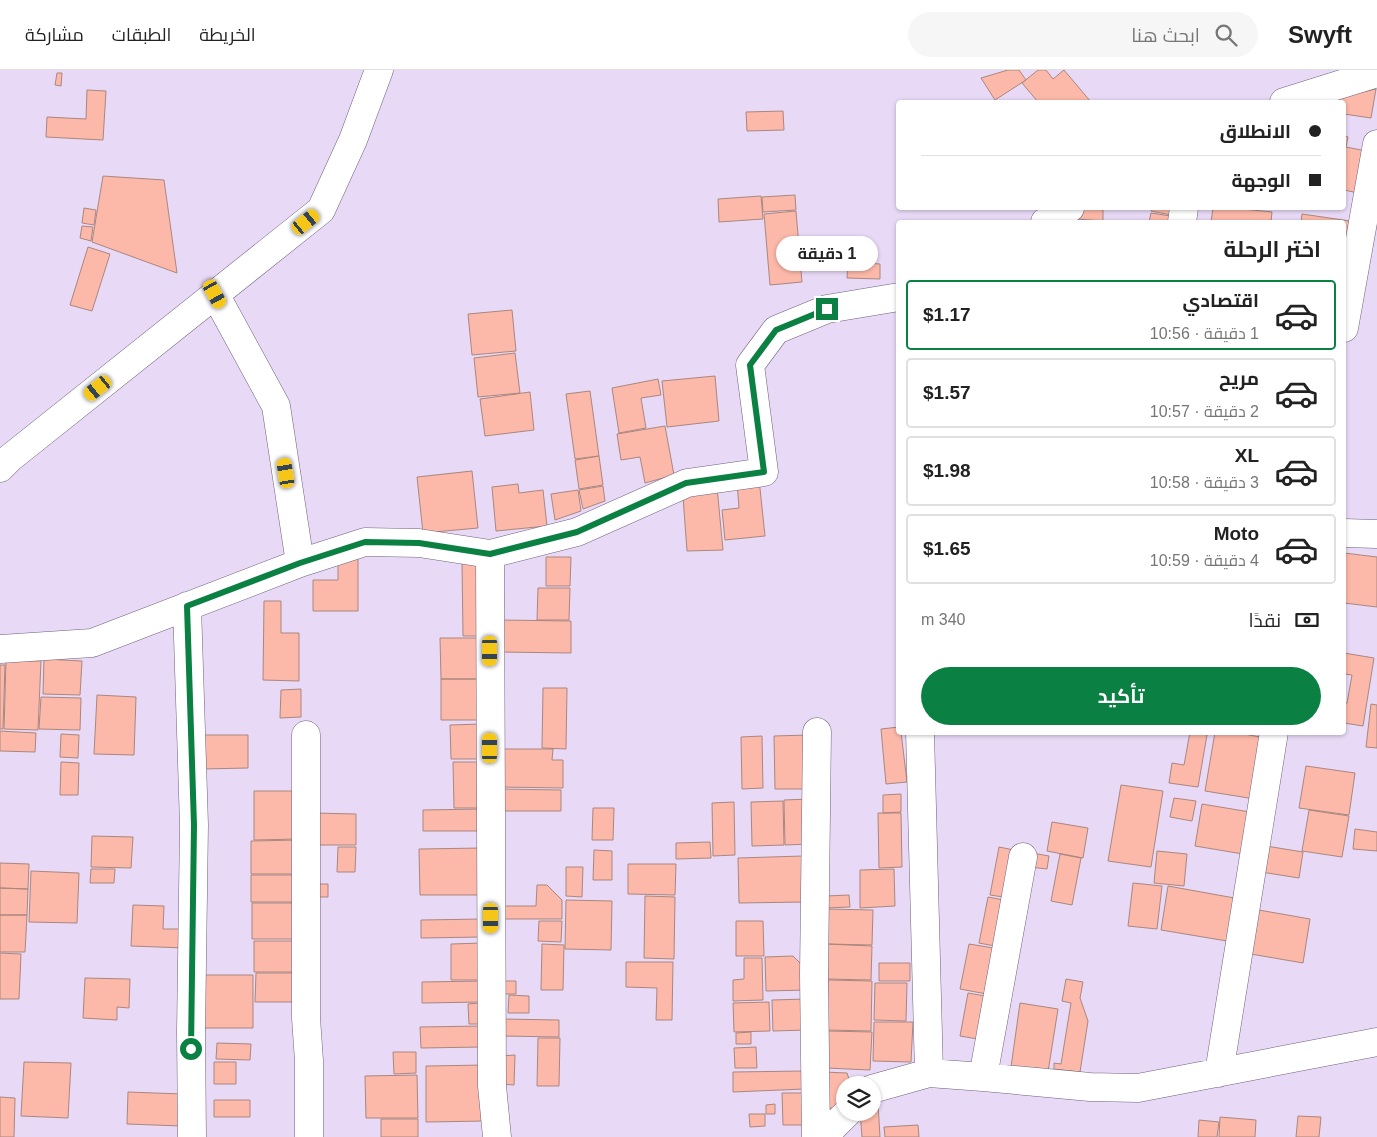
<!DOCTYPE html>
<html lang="ar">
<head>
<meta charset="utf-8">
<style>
  :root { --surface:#fff; --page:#f6f6f6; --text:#222; --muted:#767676; --line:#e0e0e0; --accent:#0b8043 }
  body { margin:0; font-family:Arial,Cairo,sans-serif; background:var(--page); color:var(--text); direction:rtl; height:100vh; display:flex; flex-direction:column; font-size:19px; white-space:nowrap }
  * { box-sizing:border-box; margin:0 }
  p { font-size:16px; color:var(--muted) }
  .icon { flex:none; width:28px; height:28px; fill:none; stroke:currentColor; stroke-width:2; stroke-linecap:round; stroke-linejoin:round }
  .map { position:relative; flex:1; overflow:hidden; direction:ltr }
  .panel { position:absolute; left:896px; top:150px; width:450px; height:515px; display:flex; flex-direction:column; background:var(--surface); border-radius:5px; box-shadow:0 1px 4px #0004; direction:rtl }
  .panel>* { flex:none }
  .guide { position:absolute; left:896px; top:30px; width:450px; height:110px; border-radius:5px; box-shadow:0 1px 4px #0004; direction:rtl; display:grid; align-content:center; height:110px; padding:0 25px; background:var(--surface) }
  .tools { position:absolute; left:836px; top:1006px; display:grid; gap:10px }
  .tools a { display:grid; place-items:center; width:45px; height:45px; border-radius:50%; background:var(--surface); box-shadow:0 1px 4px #0004; font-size:25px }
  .end { position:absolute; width:22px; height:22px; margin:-11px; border:6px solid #0b8043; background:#fff; box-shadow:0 0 0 2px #fff }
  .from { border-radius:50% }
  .bubble { position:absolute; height:35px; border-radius:18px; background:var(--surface); box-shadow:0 1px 4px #0004; font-size:16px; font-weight:700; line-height:35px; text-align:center; direction:rtl }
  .car { position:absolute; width:15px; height:30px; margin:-15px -8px; border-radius:6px; box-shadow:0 0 4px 1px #0007; background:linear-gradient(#f5c518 24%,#345 0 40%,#f5c518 0 76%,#345 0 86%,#f5c518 0) }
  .guide b { display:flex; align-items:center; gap:18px; height:48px; font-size:19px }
  .guide b+b { border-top:1px solid var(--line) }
  .guide i { width:12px; height:12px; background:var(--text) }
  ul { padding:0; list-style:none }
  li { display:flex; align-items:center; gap:15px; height:70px; margin:0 10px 8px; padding:0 15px; border:2px solid var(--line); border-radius:5px }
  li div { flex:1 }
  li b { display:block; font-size:19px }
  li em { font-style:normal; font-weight:700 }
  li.active { border-color:var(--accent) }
  li>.icon { width:45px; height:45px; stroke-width:1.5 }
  h2 { padding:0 25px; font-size:22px; line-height:60px }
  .pay { display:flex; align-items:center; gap:12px; height:55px; padding:0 25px; font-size:19px }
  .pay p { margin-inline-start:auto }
  .action { display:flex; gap:10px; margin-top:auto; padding:10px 25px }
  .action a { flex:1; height:58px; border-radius:30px; background:var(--accent); color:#fff; font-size:20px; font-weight:700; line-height:58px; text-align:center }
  header { display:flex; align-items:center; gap:30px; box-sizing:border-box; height:70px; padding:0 25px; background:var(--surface); border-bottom:1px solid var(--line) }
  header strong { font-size:24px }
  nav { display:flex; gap:28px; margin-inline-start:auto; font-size:18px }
  .search { width:350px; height:45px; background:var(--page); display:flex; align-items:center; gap:12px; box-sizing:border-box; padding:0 18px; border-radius:28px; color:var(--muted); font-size:19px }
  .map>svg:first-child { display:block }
  .building { fill:#fcb8a8; stroke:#aa877e }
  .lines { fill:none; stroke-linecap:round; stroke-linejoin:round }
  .minor-casing { stroke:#6f617c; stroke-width:29 }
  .minor { stroke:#fff; stroke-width:28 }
  .route { stroke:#0b8043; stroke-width:6 }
</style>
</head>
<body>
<header>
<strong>Swyft</strong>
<div class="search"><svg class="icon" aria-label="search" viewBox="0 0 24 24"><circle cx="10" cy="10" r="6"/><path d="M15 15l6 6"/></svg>ابحث هنا</div>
<nav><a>الخريطة</a><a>الطبقات</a><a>مشاركة</a></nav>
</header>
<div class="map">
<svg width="1377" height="1067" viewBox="0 0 1377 1067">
  <rect width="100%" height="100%" fill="#e8d9f7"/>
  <!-- building -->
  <path class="building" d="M1008 0H1019L1026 10 995 30 981 8Z
    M1038 0H1046L1053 9 1064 0 1091 32H1038L1022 13Z
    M57 3H62L61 16 55 15Z
    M1376 19 1371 48 1344 44V32H1337V28Z
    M87 20 106 21 103 70 46 67 47 47 86 49Z
    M783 41 784 60 747 61 746 42Z
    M1344 66 1348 67 1346 77 1366 81 1358 123 1344 120Z
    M103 106 164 110 177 203 92 172Z
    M795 125 796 140 763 142 762 127Z
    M761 126 763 149 719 152 718 129Z
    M84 138 96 140 94 155 82 153Z
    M1081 138H1103V151L1063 148Z
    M1152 138H1178L1176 146 1151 141Z
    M1213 138H1233L1272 142 1271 152H1211Z
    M796 141 802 212 770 215 764 144Z
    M1151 143 1177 147V152H1149Z
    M1302 144 1350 151 1344 184V152H1301Z
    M82 156 93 157 91 171 80 168Z
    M88 177 110 184 92 241 70 235Z
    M848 192 880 194V209L847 208Z
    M512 240 516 281 472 285 468 244Z
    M515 283 520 323 478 327 474 288Z
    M715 306 719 351 667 357 662 311Z
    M658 309 661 325 641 328 646 358 619 363 612 318Z
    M590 321 599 386 575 389 566 324Z
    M530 322 534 360 485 366 480 329Z
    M665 356 674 405 645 413 640 387 621 390 617 364Z
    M599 386 603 415 579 419 575 390Z
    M472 401 478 458 423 463 417 407Z
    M759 409 765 466 725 470 722 440 739 438 737 411Z
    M518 414 519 423 543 420 547 456 496 461 492 417Z
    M603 416 605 431 583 439 579 420Z
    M717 417 723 480 687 481 683 427Z
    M578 420 581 441 555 450 551 424Z
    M1344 483 1377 487V537L1344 533Z
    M358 485V541H313V510H338V491Z
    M546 487H571L570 516H546Z
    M462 492H482L483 566H463Z
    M538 518H570L569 550H537Z
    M264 531H281V563H299V611L263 610Z
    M499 550 571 551V583L498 582Z
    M440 568H485V609H441Z
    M1344 583 1374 588 1363 656 1344 653V633H1347L1352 605 1344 604Z
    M44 589 82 591 80 625 43 624Z
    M6 590 41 591 38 660 4 659Z
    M0 595H5L3 659H0Z
    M441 609H485L486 650H441Z
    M543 618H567L566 679 542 678Z
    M301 619V647L280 648 281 620Z
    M97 625 136 627 134 685 94 684Z
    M41 627 81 628 80 660 39 659Z
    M1371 634 1377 635V678L1366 677Z
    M481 654V689H451L450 655Z
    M899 657V662H901L907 712 886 714 881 659Z
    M0 661 36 663 35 682 0 681Z
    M1190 662 1207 665 1198 717 1169 713 1172 693 1184 695Z
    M1215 662H1234L1265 668 1255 729 1205 721Z
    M61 664 79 665 78 688 60 687Z
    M202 665H248V698L202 699Z
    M808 665 810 719H775L774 666Z
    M762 666 763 718 742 719 741 667Z
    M500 679H553L552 690H563V718L500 717Z
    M61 692 79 693 78 725H60Z
    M453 692H482V738H454Z
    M1306 696 1355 703 1349 745 1299 738Z
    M1121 715 1163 721 1151 797 1108 791Z
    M500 719 561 720V741H500Z
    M254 721H299V769L254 770Z
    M901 724V742L883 743V725Z
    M1174 728 1196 731 1192 751 1170 747Z
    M809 729 810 774 785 775 784 730Z
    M783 731 784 775 752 776 751 732Z
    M734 732 735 785 713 786 712 733Z
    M1202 734 1250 742 1243 784 1195 776Z
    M593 738H614L613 770H592Z
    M482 739 483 761H423V740Z
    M1309 740 1349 746 1342 787 1302 781Z
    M313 743 356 744V775H312Z
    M878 743H901L902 797 879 798Z
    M1052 752 1088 758 1083 788 1047 781Z
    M1355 759 1377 762V781L1353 779Z
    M92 766 133 767 131 798 91 797Z
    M299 770V804H251V771Z
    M710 772 711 788 676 789V773Z
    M1266 776 1303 782 1299 808 1261 802Z
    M338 777H356L355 802H337Z
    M999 777 1019 781 1010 828 990 825Z
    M482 778V825H420L419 779Z
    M594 780 612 781V810H593Z
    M1157 781 1187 784 1184 816 1154 813Z
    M1032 783 1049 786 1047 799 1030 797Z
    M1060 784 1081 788 1072 835 1051 831Z
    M803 786 804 832 739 833 738 788Z
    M0 793 29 794 28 819 0 818Z
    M628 794H676L675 825 628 824Z
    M566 797H583L582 827 566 826Z
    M91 799H115L114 813H90Z
    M894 799 895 836 860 838V800Z
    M31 801 79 803 77 853 29 852Z
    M251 805H297V832H251Z
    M1133 813 1162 816 1157 859 1128 856Z
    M313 814H328V827H313Z
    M537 815H547L562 830V849H499V836H536Z
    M1168 816 1240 829 1233 872 1161 860Z
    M0 818 28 819 27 845H0Z
    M849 825 850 837 826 838V826Z
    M645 826 675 827 674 889 644 888Z
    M988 827 1009 831 1000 877 979 873Z
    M566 830 612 831 611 880 565 879Z
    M252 833H297V869H252Z
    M133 835 164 836 163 859H186L185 878 131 876Z
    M827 839 873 840 872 875 827 874Z
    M1253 839 1310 849 1303 893 1245 883Z
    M0 845H27L25 882H0Z
    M482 849V867L421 868V850Z
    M539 851H562L561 872 538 871Z
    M736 851H763L764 886H736Z
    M254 871H296V902H254Z
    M482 873V910H451V874Z
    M542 874 564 875 563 920H541Z
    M827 874 872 876 871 910 826 909Z
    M969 874 1000 879 992 925 960 919Z
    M0 883 21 884 19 929H0Z
    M793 886 806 899 807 920 766 921 765 887Z
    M744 888H762L763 930 733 931V910L744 909Z
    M626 892H673L672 950H656L657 918 626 917Z
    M879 893H910V911H879Z
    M256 903H295V932H255Z
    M200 905H253V958H200Z
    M85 908 130 909 129 938 117 937V950L83 948Z
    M1066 909 1083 912 1080 928 1088 951 1080 1002 1054 999V993L1061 994 1071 933 1062 931Z
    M828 910 872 911 871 961 827 960Z
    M482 911V932L422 933V912Z
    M500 911H516V924H500Z
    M875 913H907L906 951 874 950Z
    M968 923 991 927 983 970 960 966Z
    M509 925 529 926V943H508Z
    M806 929 807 960 773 961 772 930Z
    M769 932 770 961 734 962 733 933Z
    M481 933V954H469L468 934Z
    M1020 933 1058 939 1048 1002 1011 997Z
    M501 949 559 950V967L501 966Z
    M874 952H913L911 992 873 991Z
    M482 956V977L421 978 420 957Z
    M827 961 872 962 870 1000 826 998Z
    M751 962V974H736V963Z
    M538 968H560L559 1016H537Z
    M217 973 251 974 250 990 216 989Z
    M756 977 757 998H735L734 978Z
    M393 982H416V1003L394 1004Z
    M515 985 514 1015 500 1014V986Z
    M24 992 71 993 68 1048 21 1046Z
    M214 992H236V1014H214Z
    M486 995 487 1051 426 1052V996Z
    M804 1001V1019L733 1022V1002Z
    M824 1002 847 1003 851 1015H845V1023L834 1038H823Z
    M417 1005 418 1048H366L365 1006Z
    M128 1022 182 1024 181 1056 127 1054Z
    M782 1023H807V1055H783Z
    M0 1027 15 1028 14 1067H0Z
    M214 1030H250V1047H214Z
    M878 1033 880 1067H862L860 1042H872V1035Z
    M775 1034V1044H766V1035Z
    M749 1044H765V1056L750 1057Z
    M1298 1046 1321 1047 1319 1067H1296Z
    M1220 1047 1256 1050 1255 1067H1219Z
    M381 1049H418V1067H381Z
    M1199 1050 1219 1052 1217 1067H1198Z
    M918 1055 919 1067H885L884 1057Z"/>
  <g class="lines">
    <defs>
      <path id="minor" d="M1284 32 1377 3
        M1045 152 1070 138
        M1182 152 1184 138
        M215 224 276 336 300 493
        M1344 258 1377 74
        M0 398 10 388 321 140 353 70 379 0
        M1344 463 1377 464
        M490 484 492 1016 497 1067
        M187 536 194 755 191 961 192 1067
        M0 579 92 573 300 493 365 472 419 473 490 484 577 462 687 413 764 402 750 295 776 260 827 239 899 227
        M920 662 929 1003
        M306 665V948L309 991V1067
        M1219 1003 1274 662
        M983 1007 1023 787
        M872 1019 929 1003 983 1007 1090 1017 1138 1018 1377 972
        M816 1067 814 904 817 662
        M823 1067 848 1042"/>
    </defs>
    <!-- minor casing -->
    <use href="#minor" class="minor-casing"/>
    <!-- minor -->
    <use href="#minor" class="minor"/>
  </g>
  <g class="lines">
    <!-- route -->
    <path class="route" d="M191 979 194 755 187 536 300 493 365 472 419 473 490 484 577 462 686 413 764 402 750 295 776 260 827 239"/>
  </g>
</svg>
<div class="tools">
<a><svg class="icon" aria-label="layers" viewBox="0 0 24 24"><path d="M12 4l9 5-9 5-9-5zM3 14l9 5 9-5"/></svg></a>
</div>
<i class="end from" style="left:191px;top:979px"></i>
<i class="end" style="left:827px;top:239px"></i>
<div class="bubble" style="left:776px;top:166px;width:102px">1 دقيقة</div>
<i class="car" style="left:306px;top:152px;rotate:51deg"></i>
<i class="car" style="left:215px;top:224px;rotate:151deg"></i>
<i class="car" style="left:98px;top:318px;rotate:231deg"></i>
<i class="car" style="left:286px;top:403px;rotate:351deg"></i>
<i class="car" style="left:490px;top:581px;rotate:180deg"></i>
<i class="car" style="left:490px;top:678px;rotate:0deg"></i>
<i class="car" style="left:491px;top:848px;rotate:180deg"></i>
<div class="guide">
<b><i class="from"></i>الانطلاق</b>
<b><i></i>الوجهة</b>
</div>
<section class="panel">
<h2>اختر الرحلة</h2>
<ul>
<li class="active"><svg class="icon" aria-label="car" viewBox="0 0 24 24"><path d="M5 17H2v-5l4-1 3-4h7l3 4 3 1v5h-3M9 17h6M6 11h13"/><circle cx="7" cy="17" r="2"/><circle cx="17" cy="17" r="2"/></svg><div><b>اقتصادي</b><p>1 دقيقة · 10:56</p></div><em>$1.17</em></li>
<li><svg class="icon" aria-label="car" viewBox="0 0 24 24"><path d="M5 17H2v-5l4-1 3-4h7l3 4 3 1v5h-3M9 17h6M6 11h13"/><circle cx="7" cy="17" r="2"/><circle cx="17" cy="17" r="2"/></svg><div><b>مريح</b><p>2 دقيقة · 10:57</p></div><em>$1.57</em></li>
<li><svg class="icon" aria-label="car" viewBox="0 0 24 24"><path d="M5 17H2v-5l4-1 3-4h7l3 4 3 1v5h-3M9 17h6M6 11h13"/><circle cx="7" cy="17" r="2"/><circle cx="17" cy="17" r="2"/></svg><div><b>XL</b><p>3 دقيقة · 10:58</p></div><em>$1.98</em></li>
<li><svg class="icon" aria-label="car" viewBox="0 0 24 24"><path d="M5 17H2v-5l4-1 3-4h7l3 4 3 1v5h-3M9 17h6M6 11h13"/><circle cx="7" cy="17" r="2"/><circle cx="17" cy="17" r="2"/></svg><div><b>Moto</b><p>4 دقيقة · 10:59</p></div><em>$1.65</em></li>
</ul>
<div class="pay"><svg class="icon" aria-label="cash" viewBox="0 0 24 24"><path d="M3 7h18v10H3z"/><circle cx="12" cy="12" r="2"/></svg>نقدًا<p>340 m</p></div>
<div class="action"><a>تأكيد</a></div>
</section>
</div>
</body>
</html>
